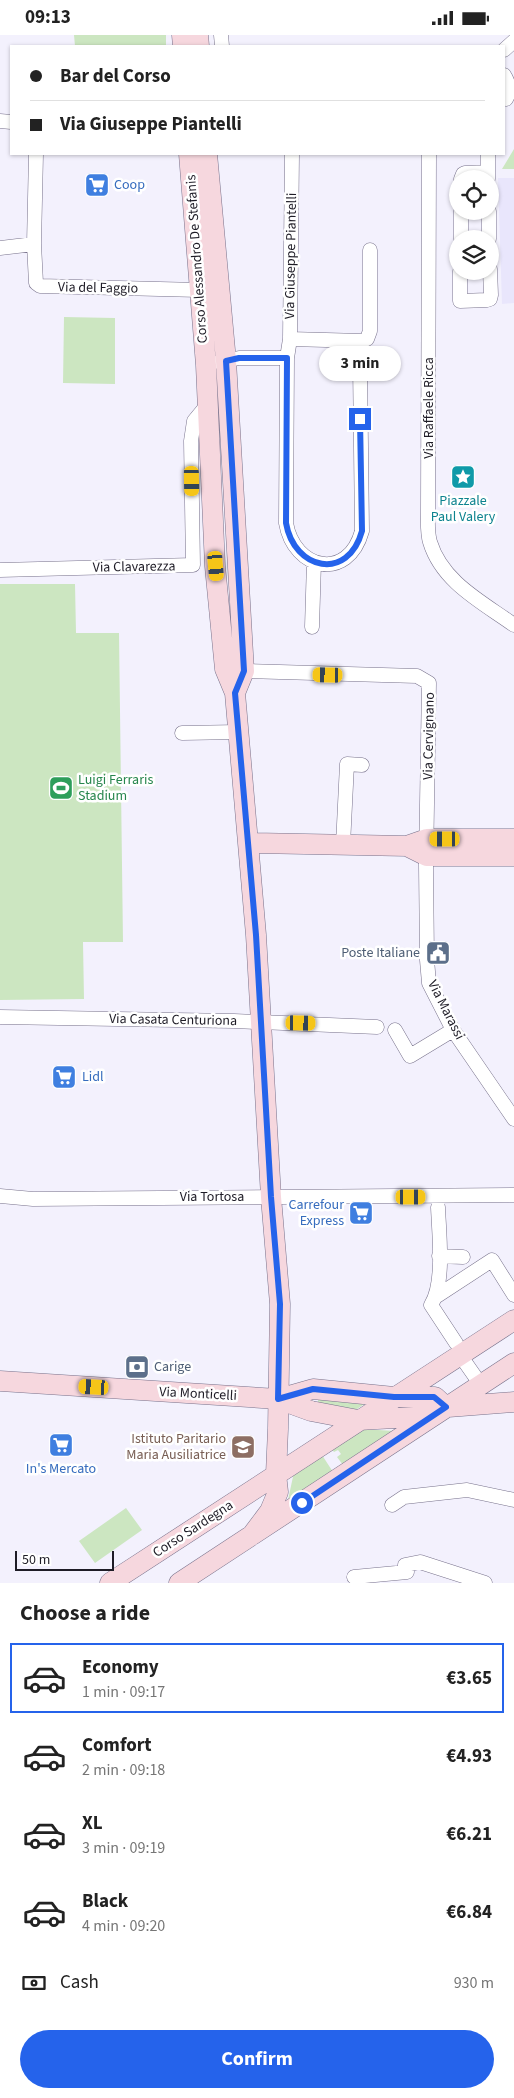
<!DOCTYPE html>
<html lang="en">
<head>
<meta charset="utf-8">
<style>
  :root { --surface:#fff; --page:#f2f2f2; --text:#222; --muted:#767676; --line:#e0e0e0; --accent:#2563eb }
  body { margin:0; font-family:"Source Sans 3",sans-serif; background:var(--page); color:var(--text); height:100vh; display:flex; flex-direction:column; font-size:19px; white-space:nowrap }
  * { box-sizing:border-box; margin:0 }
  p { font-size:16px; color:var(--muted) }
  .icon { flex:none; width:28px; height:28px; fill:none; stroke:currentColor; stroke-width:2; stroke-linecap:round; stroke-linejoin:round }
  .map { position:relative; height:1548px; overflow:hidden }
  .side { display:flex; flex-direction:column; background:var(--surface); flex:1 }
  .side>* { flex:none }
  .guide { position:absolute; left:10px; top:10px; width:495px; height:110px; border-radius:0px; box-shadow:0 1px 4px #0004; display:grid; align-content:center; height:110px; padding:0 20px; background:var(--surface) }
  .tools { position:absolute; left:449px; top:135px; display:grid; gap:10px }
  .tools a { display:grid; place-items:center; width:50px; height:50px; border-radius:50%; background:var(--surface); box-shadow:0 1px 4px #0004; font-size:25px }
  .scale { position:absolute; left:15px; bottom:12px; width:99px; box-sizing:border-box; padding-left:5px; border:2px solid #1e1c26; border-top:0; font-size:14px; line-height:18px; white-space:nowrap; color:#1e1c26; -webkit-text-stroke:4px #fff; paint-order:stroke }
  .end { position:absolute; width:22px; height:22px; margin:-11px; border:6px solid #2563eb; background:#fff; box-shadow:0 0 0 2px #fff }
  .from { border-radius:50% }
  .bubble { position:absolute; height:35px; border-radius:18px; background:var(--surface); box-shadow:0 1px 4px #0004; font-size:16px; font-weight:700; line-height:35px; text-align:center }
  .car { position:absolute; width:15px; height:30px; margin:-15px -8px; border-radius:6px; box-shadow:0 0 4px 1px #0007; background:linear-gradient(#f5c518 24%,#345 0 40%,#f5c518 0 76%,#345 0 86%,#f5c518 0) }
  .guide b { display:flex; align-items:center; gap:18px; height:48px; font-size:19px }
  .guide b+b { border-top:1px solid var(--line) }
  .guide i { width:12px; height:12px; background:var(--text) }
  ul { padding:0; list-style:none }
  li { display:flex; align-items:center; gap:15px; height:70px; margin:0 10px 8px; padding:0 10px; border:2px solid transparent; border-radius:0px }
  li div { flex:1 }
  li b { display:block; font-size:19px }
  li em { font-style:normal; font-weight:700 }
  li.current { border-color:var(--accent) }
  li>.icon { width:45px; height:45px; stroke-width:1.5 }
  h2 { padding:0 20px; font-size:22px; line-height:60px }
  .pay { display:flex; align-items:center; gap:12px; height:55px; padding:0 20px; font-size:19px }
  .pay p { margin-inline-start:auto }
  .button { display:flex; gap:10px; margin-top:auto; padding:10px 20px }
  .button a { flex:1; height:58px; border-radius:30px; background:var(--accent); color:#fff; font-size:20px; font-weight:700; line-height:58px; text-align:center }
  .status { display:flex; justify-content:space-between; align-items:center; height:35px; padding:0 25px; background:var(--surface); direction:ltr }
  .status svg { height:14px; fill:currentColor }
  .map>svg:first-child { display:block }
  .education { fill:#e9e6fc }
  .green { fill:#cce6c1 }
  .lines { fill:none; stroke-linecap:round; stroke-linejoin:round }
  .street-casing { stroke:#78728c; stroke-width:15 }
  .secondary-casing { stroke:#78728c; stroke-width:21 }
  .street { stroke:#fff; stroke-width:14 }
  .secondary { stroke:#f6d7de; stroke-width:20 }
  .route { stroke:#2563eb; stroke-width:6 }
  .labels { text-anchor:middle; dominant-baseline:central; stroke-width:5; stroke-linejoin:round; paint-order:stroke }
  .shop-label { font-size:14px; fill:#366cbe; stroke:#fff; text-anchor:start }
  .street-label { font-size:14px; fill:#1e1c26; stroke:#fff }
  .culture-label { font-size:14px; fill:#0d838f; stroke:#fff }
  .leisure-label { font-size:14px; fill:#27864d; stroke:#fff; text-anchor:start }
  .service-label { font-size:14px; fill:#4e5e75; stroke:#fff; text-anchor:end }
  .education-label { font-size:14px; fill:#785e54; stroke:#fff; text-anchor:end }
</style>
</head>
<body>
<div class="status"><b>09:13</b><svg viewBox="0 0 49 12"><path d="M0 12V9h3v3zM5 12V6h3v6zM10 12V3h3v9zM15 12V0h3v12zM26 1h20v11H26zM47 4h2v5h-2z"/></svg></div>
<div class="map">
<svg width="514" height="1548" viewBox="0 0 514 1548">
  <rect width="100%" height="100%" fill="#f3f1fd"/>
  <!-- education -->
  <path class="education" d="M498 143H514V268L502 269Z"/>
  <!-- green -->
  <path class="green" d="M74 0H166V11H75Z
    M514 114V134H502Z
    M64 282 115 283V349L63 348Z
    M0 549H75L76 598H119L123 907H83L84 964 0 965Z
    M319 1362 372 1364 351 1378 317 1370Z
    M361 1394 395 1396 343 1430 337 1422 341 1419 338 1415 334 1417 331 1413Z
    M322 1420 333 1437 288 1465 294 1437Z
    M126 1473 142 1495 95 1528 79 1506Z"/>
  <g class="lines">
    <defs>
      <path id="street" d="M221 0 222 11
        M504 15 514 6
        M504 40C509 48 511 56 506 64
        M0 86 11 87
        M36 119 34 209 36 248 40 251 199 255
        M429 119 428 476C428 486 427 497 430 507 442 547 482 567 514 590
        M488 119V144
        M461 144 463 139 465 138 488 137
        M489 176V204
        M461 204V176
        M0 213 34 209
        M460 236V266L487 265 490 264 491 260 490 234
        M290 304 362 306 367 304 370 296V215
        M287 323 290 304 292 119
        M219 327 239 323H287L286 488C294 535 348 547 362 496L360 328
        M0 535 193 530 191 406 194 386 208 369
        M312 592 314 527
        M244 636 417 641 429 648 426 830 427 925 429 948 453 995 514 1084
        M182 698 238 697
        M343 810 347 729 362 730
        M0 982 234 986 377 992
        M395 995 410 1021 453 995
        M0 1161 33 1164 514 1160
        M438 1172C439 1199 445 1248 431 1270L456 1308
        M439 1221 463 1222
        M437 1261 492 1225 514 1260
        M460 1320 481 1350
        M392 1470 404 1462 467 1455 514 1465
        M405 1530 420 1527 485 1548
        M354 1542 407 1537"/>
      <path id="secondary" d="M182 0 183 11
        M198 0 199 11
        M189 119 206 330 215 531 225 634 235 658 256 900 271 1162 280 1269 278 1394 276 1439 278 1457 270 1476 252 1500
        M207 119 226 326 244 636 235 658
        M248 808 407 811 427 804H514
        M407 811 427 821H514
        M0 1346 278 1364 313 1354 394 1362H435L446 1372
        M278 1364 311 1376 358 1385 433 1381
        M448 1372 514 1367
        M110 1548 514 1285
        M179 1548 514 1328"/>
    </defs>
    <!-- street casing -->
    <use href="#street" class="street-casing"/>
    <!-- secondary casing -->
    <use href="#secondary" class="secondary-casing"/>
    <!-- street -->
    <use href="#street" class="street"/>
    <!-- secondary -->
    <use href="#secondary" class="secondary"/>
  </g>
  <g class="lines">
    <!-- route -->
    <path class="route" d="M302 1468 446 1372 434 1362H394L313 1354 278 1364 280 1269 271 1162 256 900 235 658 244 636 226 326 239 323H287L286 488C294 535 348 547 362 496L360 384"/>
  </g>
  <!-- icons -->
  <defs>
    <symbol id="supermarket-square" viewBox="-11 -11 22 22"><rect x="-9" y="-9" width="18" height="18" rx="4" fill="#3f7fe0" stroke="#fff"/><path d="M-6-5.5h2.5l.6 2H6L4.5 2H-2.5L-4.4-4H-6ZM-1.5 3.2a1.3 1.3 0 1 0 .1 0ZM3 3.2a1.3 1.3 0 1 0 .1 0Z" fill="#fff"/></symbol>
    <symbol id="sight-square" viewBox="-11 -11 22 22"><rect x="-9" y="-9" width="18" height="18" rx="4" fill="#0f9aa8" stroke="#fff"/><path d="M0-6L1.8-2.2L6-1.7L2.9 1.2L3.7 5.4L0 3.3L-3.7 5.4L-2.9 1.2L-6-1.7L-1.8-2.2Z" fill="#fff"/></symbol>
    <symbol id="stadium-square" viewBox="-11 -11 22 22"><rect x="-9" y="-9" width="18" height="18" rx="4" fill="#2e9e5b" stroke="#fff"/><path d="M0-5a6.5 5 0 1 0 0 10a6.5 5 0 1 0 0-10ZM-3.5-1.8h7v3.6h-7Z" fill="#fff"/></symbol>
    <symbol id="civic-square" viewBox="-11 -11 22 22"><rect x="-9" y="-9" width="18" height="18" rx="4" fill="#5c6f8a" stroke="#fff"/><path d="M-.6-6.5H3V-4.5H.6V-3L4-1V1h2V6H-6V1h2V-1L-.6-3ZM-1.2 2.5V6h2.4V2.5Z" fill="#fff"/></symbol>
    <symbol id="bank-square" viewBox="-11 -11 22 22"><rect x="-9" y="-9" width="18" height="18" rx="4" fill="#5c6f8a" stroke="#fff"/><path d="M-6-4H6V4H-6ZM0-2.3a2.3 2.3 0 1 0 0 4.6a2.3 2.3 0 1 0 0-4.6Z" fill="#fff"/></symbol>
    <symbol id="school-square" viewBox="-11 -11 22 22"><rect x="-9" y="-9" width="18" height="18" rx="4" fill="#8d6e63" stroke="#fff"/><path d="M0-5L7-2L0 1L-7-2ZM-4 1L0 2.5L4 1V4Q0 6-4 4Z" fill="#fff"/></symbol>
  </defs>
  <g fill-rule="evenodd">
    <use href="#supermarket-square" x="83" y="136" width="28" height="28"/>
    <use href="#sight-square" x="449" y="428" width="28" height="28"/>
    <use href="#stadium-square" x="47" y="739" width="28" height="28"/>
    <use href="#civic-square" x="424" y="904" width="28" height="28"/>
    <use href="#supermarket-square" x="50" y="1028" width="28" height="28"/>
    <use href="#supermarket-square" x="347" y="1164" width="28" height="28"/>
    <use href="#bank-square" x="123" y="1318" width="28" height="28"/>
    <use href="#supermarket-square" x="47" y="1396" width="28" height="28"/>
    <use href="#school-square" x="229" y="1398" width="28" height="28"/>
  </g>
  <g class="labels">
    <!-- shop labels -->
    <g class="shop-label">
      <text x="114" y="150">Coop</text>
      <text x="82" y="1042">Lidl</text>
      <text x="344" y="1170" text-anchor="end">Carrefour<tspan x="344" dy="16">Express</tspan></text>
      <text x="61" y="1434" text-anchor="middle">In's Mercato</text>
    </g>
    <!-- street labels -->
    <g class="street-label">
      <text transform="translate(291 221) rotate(-89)">Via Giuseppe Piantelli</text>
      <text transform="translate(197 224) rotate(-94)">Corso Alessandro De Stefanis</text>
      <text transform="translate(98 253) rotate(1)">Via del Faggio</text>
      <text transform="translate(429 373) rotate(-90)">Via Raffaele Ricca</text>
      <text transform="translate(134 532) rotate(-1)">Via Clavarezza</text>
      <text transform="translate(429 701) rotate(-89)">Via Cervignano</text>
      <text transform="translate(446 975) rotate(63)">Via Marassi</text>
      <text transform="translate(173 985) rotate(1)">Via Casata Centuriona</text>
      <text x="212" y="1162">Via Tortosa</text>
      <text transform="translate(198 1359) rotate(3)">Via Monticelli</text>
      <text transform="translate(193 1494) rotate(-33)">Corso Sardegna</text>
    </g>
    <!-- culture labels -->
    <g class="culture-label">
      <text x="463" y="466">Piazzale<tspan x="463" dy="16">Paul Valery</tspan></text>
    </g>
    <!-- leisure labels -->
    <g class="leisure-label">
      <text x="78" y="745">Luigi Ferraris<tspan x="78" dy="16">Stadium</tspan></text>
    </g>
    <!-- service labels -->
    <g class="service-label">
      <text x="420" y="918">Poste Italiane</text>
      <text x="154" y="1332" text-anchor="start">Carige</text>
    </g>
    <!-- education labels -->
    <g class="education-label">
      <text x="226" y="1404">Istituto Paritario<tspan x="226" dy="16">Maria Ausiliatrice</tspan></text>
    </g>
  </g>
</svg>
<div class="tools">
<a><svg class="icon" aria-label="locate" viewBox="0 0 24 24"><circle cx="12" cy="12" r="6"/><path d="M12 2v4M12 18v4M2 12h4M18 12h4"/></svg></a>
<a><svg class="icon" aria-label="layers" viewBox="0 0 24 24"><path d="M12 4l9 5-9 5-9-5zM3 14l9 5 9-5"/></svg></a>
</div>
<div class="scale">50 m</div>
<i class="end from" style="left:302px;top:1468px"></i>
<i class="end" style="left:360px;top:384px"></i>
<div class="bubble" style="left:319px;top:311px;width:82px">3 min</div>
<i class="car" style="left:192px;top:446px;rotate:179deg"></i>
<i class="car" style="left:216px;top:531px;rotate:175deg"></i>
<i class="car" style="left:328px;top:640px;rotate:271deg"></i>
<i class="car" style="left:445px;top:804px;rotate:270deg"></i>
<i class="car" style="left:301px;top:988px;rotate:91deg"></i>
<i class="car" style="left:411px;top:1162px;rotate:90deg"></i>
<i class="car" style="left:94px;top:1352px;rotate:273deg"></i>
<div class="guide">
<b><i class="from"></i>Bar del Corso</b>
<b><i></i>Via Giuseppe Piantelli</b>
</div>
</div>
<section class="side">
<h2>Choose a ride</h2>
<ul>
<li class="current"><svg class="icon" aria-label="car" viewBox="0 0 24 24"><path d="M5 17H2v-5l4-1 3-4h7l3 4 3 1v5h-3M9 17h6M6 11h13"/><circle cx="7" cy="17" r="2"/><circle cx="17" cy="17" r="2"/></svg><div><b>Economy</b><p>1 min · 09:17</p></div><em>€3.65</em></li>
<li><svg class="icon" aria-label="car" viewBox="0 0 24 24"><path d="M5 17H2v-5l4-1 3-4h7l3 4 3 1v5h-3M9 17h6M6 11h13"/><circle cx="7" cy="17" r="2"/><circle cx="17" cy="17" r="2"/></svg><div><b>Comfort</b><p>2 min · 09:18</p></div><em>€4.93</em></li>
<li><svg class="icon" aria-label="car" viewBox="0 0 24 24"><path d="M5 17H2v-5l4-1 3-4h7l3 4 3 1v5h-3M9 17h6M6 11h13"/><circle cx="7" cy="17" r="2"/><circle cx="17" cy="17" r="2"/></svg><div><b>XL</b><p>3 min · 09:19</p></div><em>€6.21</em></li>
<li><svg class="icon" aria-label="car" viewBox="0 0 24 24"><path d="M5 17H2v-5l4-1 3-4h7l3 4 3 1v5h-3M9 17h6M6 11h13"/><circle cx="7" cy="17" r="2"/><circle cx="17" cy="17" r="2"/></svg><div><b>Black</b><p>4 min · 09:20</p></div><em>€6.84</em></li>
</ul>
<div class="pay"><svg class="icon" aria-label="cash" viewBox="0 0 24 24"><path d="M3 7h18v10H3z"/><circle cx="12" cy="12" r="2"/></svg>Cash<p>930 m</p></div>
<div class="button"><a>Confirm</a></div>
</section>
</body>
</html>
